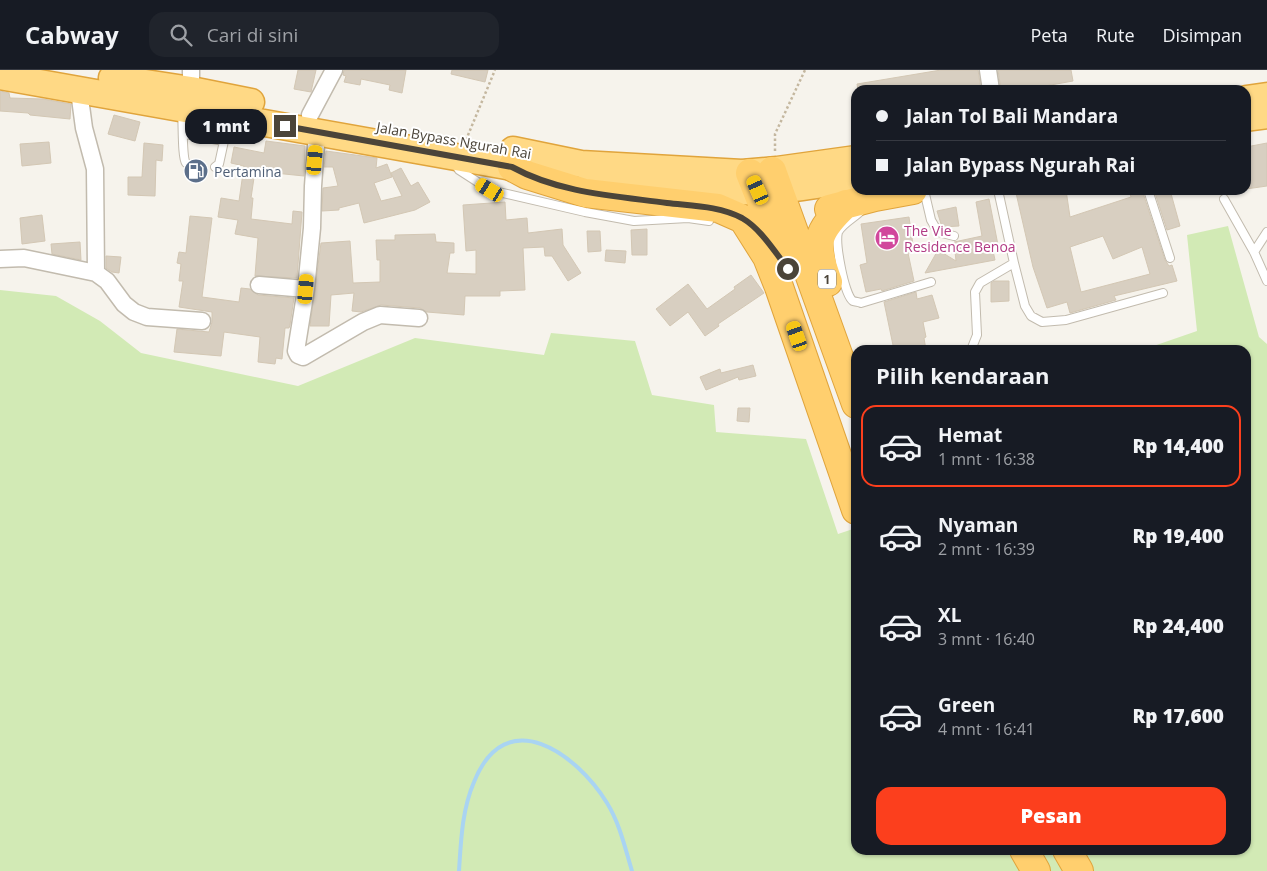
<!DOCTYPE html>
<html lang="id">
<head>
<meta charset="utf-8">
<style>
  :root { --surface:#171b24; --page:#20242c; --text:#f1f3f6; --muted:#9ea1a6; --line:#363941; --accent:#fc3f1d }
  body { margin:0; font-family:"Open Sans",sans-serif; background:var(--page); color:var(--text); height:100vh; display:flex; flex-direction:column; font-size:19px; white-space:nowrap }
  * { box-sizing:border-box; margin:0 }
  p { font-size:16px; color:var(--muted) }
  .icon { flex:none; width:28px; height:28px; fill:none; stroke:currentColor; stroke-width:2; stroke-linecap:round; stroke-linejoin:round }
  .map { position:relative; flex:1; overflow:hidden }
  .drawer { position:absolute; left:851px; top:275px; width:400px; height:510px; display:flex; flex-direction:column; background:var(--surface); border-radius:15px; box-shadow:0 1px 4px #0004 }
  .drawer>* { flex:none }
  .banner { position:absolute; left:851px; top:15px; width:400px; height:110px; border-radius:15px; box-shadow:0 1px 4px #0004; display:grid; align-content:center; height:110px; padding:0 25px; background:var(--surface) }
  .end { position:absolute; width:22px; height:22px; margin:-11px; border:6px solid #4b4439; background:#fff; box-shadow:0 0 0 2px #fff }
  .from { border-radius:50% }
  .bubble { position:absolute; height:35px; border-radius:15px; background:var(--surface); box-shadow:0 1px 4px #0004; font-size:16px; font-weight:800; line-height:35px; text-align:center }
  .car { position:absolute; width:15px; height:30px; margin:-15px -8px; border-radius:6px; box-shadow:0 0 4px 1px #0007; background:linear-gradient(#f5c518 24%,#345 0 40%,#f5c518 0 76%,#345 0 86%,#f5c518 0) }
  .banner b { display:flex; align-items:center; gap:18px; height:48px; font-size:19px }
  .banner b+b { border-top:1px solid var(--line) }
  .banner i { width:12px; height:12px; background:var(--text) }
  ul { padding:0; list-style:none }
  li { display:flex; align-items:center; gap:15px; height:82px; margin:0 10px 8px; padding:0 15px; border:2px solid transparent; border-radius:15px }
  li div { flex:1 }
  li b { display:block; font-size:19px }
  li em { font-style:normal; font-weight:800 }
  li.current { border-color:var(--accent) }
  li>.icon { width:45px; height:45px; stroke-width:1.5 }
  h2 { padding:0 25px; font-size:22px; line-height:60px }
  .primary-button { display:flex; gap:10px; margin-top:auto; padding:10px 25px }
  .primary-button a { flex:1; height:58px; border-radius:15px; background:var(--accent); color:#fff; font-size:20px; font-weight:800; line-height:58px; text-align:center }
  header { display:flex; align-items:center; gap:30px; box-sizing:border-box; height:70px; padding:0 25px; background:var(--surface); border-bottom:1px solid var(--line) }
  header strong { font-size:24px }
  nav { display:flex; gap:28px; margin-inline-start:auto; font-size:18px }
  .search { width:350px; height:45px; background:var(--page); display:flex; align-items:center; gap:12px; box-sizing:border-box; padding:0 18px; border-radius:15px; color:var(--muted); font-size:19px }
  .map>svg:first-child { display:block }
  .green { fill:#d2eab5 }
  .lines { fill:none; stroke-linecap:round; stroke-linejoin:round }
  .stream { stroke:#a9d4f2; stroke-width:4 }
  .building { fill:#d8cfc1; stroke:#d3c7b4; fill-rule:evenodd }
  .service-casing { stroke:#c2bbae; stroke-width:10 }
  .minor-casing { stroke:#c2bbae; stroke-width:19 }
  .trunk-casing { stroke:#e0a43c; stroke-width:29 }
  .motorway-casing { stroke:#e0a43c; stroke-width:30 }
  .path { stroke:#c4b79f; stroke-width:2.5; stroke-dasharray:2.5 2.5; stroke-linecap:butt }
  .service { stroke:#fff; stroke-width:8 }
  .minor { stroke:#fff; stroke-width:16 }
  .trunk { stroke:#ffd985; stroke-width:26 }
  .motorway { stroke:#ffcf6e; stroke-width:28 }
  .route { stroke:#4b4439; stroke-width:6 }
  .labels { text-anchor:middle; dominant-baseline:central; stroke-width:4; stroke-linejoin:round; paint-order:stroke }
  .shield { fill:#fff; stroke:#817c74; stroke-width:1 }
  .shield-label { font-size:12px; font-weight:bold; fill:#4b4439 }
  .street-label { font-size:14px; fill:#4b4439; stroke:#fff }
  .service-label { font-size:14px; fill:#4e5e75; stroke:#fff; text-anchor:start }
  .hotel-label { font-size:14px; fill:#b23c85; stroke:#fff; text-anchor:start }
</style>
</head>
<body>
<header>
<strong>Cabway</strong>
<div class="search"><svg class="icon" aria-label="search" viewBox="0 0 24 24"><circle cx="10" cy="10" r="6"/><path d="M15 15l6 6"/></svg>Cari di sini</div>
<nav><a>Peta</a><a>Rute</a><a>Disimpan</a></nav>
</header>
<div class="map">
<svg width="1267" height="801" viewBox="0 0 1267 801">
  <rect width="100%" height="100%" fill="#f6f3ec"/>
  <!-- green -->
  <path class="green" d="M1228 156 1259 267 1267 274V801H0V220L56 226 100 251 141 283 298 316 415 268 544 285 551 263 635 271 652 325 714 335 716 362 806 369 838 464 856 458V780H1246V280H1142L1197 261 1187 165Z"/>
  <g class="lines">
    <!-- stream -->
    <path class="stream" d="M459 801C461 770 462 740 474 712 506 632 577 684 607 733 620 754 625 778 632 801"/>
  </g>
  <!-- building -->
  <path class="building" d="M298 0H316L311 22 294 19Z
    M344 0H406L402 23 389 20 390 15 361 9 360 15 344 12 346 6 343 5Z
    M452 0H488L485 12 451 4Z
    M941 0H978L981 20H858L857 14Z
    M998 0H1071L1073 11 1023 20H1001Z
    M0 21 9 23 10 28 43 29 71 34 70 49 30 45 28 43 0 41Z
    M114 45 140 52 135 71 108 64Z
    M266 71 305 76 304 106 255 101 251 128H253L251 149 292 154 293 141 302 142 297 208 255 206 258 168 235 164 238 150 218 147 221 128 239 131 244 96 231 93 234 77 264 83Z
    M49 72 51 93 22 96 20 74Z
    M144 73 163 75 162 91 156 90 155 126 128 125V107H142Z
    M1267 73V116L1246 119V77Z
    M326 81 377 88 376 98 387 94 392 107 374 113 381 131 402 126 391 103 401 98 411 116 418 112 430 132 415 140 364 153 359 133 339 138V140L322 141 323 118 338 116 333 97H324Z
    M1051 120H1066L1070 147 1131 127 1129 120H1142L1165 190 1169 196 1172 195 1177 211 1114 226 1116 230 1070 243 1067 232 1047 238 1033 197 1016 123ZM1103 166 1113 189 1142 177 1150 204 1081 222 1070 177Z
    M1154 120H1170L1180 156 1167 160Z
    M989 129 998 175 992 176 995 190 925 203 938 180 956 191 954 172 982 166 976 132Z
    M505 132 506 150 527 148 528 163 562 159 563 175 581 203 568 211 552 186H545L544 177 523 178 525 220 500 221V226H465L464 245 427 242 420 238 381 235 361 242 352 241 354 223 331 225 329 256H310L321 173 350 171 353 213 380 212V190H377L376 170H395V165L435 164 436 172 454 173V183H450L447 203 476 204V180L466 181 463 135Z
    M956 137 959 156 942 157 937 141Z
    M42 145 45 171 22 174 20 148Z
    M190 146 212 148 202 227 239 232 241 218 250 219 258 225 294 228 290 255 289 258H285L282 289 276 288 275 294 258 292 260 267 224 262 221 286 174 282 177 259 209 262 212 252V242L179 237 183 211H179L181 194 177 193 179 182 186 183Z
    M909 147 914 182 908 183 914 211 882 221 881 219 866 222 860 195 867 193 861 154Z
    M647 159V185H632L631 160Z
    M587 161H600L601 181 588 182Z
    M80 172 81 190 52 184 51 174Z
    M606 180 626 181 625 193 605 191Z
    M106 186 121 187 119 203 112 202 106 198Z
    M751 205 764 223 718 254 719 256 705 266 688 242 670 256 656 239 688 214 707 239 735 219 734 217Z
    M994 211H1009V231L991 232V213Z
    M916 222 917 229 932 225 939 248 923 252 926 267 924 268 926 280H894L884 232Z
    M753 295 756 306 739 310 738 307 706 320 700 307 720 299 721 303Z
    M738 338H750L749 352 737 351Z"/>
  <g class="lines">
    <defs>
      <path id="service" d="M182 42C183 53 182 88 186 93
        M185 64 224 71
        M454 93 459 100 490 120 585 142 634 151 688 148 709 151
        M215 97 219 94 224 71 234 51
        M924 120 931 150 938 162 954 166
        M1148 120 1170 188
        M1224 129 1254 182 1267 211
        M861 141C855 147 842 154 838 162 835 173 844 225 853 231 856 232 859 232 861 233L931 212
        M1254 182 1267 162
        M1014 193 1025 236 1031 246 1042 252 1066 250 1163 223
        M971 280 977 265 975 222 980 213 1014 193 998 120"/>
      <path id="minor" d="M988 0 991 20
        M191 20V0
        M79 21 84 58 95 99 96 203
        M310 45 334 0
        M317 62 313 116 312 158 306 219 296 281 298 285 303 287 363 252 380 245 419 248
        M0 189 24 188 96 203 107 211 124 234 134 242 147 247 202 251
        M259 215 306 219"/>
      <path id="trunk" d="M0 6 512 97 533 98
        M112 8 191 20 251 32
        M1246 29 1267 26
        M1246 48 1267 45
        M513 80 581 94 742 103 777 100 856 89
        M591 110C652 117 715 125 777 120 803 118 830 112 856 109"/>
      <path id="motorway" d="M512 97 527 105 585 123 718 138 743 149 757 162
        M772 101 856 334
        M750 103 787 196
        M829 139 875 127 913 120
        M743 149 767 187 779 217 856 440
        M828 212C813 173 816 162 846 134
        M1024 780 1036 801
        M1067 780 1079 801"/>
    </defs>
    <!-- service casing -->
    <use href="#service" class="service-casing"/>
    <!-- minor casing -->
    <use href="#minor" class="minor-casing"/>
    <!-- trunk casing -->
    <use href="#trunk" class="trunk-casing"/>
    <!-- motorway casing -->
    <use href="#motorway" class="motorway-casing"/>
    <!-- path -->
    <path class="path" d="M466 70 495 0
      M775 81V64L805 0"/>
    <!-- service -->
    <use href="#service" class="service"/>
    <!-- minor -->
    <use href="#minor" class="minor"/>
    <!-- trunk -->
    <use href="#trunk" class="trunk"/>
    <!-- motorway -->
    <use href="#motorway" class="motorway"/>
  </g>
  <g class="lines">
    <!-- route -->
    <path class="route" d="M285 56 512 97C559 123 615 126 667 133 693 136 719 136 742 148 761 159 775 182 788 199"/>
  </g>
  <!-- icons -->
  <defs>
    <symbol id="fuel-disc" viewBox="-11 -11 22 22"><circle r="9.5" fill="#5c6f8a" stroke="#fff"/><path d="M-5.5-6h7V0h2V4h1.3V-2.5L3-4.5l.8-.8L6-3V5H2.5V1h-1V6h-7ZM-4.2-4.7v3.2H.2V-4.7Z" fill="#fff"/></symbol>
    <symbol id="hotel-disc" viewBox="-11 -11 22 22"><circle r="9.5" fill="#d1479c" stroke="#fff"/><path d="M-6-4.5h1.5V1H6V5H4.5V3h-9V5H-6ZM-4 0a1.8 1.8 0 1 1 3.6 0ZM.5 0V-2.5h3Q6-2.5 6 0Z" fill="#fff"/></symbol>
  </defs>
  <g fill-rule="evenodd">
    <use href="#fuel-disc" x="182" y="87" width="28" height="28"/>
    <use href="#hotel-disc" x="873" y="154" width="28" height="28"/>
  </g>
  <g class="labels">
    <!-- shield labels -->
    <rect class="shield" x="818" y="199.5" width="18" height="19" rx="4"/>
    <g class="shield-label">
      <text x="827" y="209">1</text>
    </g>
    <!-- street labels -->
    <g class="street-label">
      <text transform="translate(454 70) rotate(10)">Jalan Bypass Ngurah Rai</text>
    </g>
    <!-- service labels -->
    <g class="service-label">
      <text x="214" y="101">Pertamina</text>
    </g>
    <!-- hotel labels -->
    <g class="hotel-label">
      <text x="904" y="160">The Vie<tspan x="904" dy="16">Residence Benoa</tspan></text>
    </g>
  </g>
</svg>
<i class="end from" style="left:788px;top:199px"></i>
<i class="end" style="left:285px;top:56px"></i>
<div class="bubble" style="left:185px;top:39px;width:82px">1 mnt</div>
<i class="car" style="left:315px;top:90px;rotate:5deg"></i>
<i class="car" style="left:490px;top:120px;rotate:301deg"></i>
<i class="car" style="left:758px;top:120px;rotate:336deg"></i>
<i class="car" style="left:306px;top:219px;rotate:5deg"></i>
<i class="car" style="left:797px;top:266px;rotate:341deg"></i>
<div class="banner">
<b><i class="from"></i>Jalan Tol Bali Mandara</b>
<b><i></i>Jalan Bypass Ngurah Rai</b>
</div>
<section class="drawer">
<h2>Pilih kendaraan</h2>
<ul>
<li class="current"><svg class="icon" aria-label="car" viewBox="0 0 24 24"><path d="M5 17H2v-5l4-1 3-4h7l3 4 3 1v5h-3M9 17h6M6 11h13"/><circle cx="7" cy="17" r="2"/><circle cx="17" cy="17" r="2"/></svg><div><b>Hemat</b><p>1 mnt · 16:38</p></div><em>Rp 14,400</em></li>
<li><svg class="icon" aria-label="car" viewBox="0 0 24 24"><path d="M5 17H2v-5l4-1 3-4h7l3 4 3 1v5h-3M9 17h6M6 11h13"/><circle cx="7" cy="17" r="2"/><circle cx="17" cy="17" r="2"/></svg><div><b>Nyaman</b><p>2 mnt · 16:39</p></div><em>Rp 19,400</em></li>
<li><svg class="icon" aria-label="car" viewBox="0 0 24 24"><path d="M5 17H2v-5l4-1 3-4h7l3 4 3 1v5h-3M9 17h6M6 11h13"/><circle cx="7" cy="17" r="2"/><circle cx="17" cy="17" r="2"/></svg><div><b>XL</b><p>3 mnt · 16:40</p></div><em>Rp 24,400</em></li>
<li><svg class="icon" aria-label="car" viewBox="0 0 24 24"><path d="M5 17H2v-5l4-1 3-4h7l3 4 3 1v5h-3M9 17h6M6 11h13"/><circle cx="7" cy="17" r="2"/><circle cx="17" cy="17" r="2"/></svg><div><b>Green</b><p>4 mnt · 16:41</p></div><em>Rp 17,600</em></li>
</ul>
<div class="primary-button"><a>Pesan</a></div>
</section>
</div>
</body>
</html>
